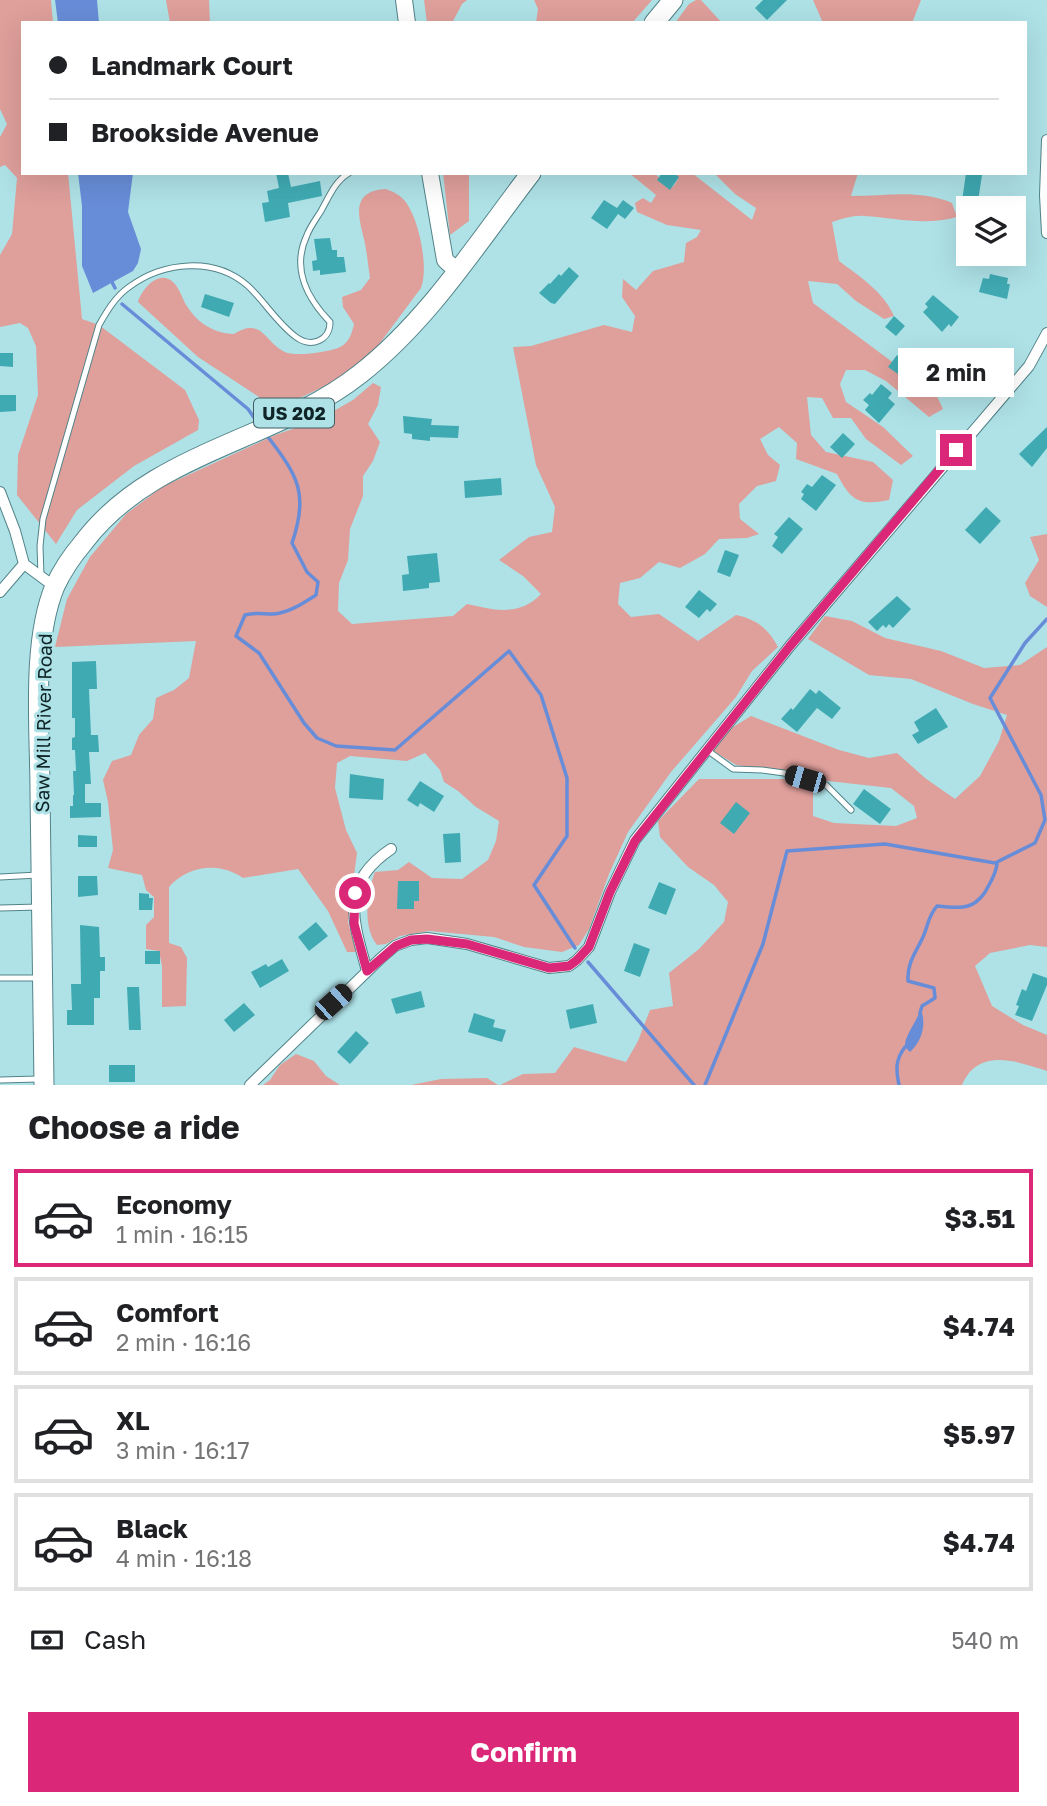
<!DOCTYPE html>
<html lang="en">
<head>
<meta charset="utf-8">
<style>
  :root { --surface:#fff; --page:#f2f2f2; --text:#202124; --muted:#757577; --line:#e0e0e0; --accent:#db2777 }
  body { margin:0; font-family:"Golos Text",sans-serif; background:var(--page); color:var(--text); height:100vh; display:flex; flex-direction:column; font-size:26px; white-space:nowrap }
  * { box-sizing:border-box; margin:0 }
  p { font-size:23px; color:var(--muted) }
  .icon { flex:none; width:38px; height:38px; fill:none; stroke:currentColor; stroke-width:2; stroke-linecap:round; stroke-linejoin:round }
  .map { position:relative; height:1085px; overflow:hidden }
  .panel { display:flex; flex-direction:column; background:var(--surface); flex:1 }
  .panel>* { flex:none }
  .guide { position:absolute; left:21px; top:21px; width:1006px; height:154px; border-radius:0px; box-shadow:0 7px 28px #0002; display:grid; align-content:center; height:154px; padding:0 28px; background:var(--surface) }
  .tools { position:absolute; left:956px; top:196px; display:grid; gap:14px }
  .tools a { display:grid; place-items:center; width:70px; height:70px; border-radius:0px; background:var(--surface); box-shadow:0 7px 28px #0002; font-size:35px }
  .end { position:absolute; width:32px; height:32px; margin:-16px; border:9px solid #db2777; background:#fff; box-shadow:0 0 0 4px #fff }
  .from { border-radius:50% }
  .bubble { position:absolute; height:49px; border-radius:0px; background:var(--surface); box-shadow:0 7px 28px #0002; font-size:23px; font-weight:700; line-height:49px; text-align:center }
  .car { position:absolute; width:21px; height:42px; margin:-21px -10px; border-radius:9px; box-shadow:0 0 5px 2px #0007; background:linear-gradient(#222 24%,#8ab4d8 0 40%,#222 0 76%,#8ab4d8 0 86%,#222 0) }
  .guide b { display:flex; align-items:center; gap:24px; height:66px; font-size:26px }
  .guide b+b { border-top:2px solid var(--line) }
  .guide i { width:18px; height:18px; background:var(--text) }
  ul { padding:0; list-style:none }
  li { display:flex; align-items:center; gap:21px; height:98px; margin:0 14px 10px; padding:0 14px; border:4px solid var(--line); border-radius:0px }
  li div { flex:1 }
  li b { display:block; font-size:26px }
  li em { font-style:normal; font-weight:700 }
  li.selected { border-color:var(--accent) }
  li>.icon { width:63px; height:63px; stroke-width:1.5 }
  h2 { padding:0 28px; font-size:32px; line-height:84px }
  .pay { display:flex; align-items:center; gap:18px; height:77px; padding:0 28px; font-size:26px }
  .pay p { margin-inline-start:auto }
  .cta { display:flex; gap:14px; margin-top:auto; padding:14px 28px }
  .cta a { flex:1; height:80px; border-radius:0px; background:var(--accent); color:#fff; font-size:28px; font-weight:700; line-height:80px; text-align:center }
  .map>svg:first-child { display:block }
  .green { fill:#df9f9b }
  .water { fill:#688dd8 }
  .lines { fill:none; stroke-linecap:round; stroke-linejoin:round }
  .stream { stroke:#688dd8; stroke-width:3.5 }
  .building { fill:#40aab3 }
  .lane-casing { stroke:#528388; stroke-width:7 }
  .street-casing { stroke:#528388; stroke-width:12 }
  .secondary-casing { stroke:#528388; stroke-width:18 }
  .highway-casing { stroke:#528388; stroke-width:21 }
  .lane { stroke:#fff; stroke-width:5 }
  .street { stroke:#fff; stroke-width:10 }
  .secondary { stroke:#fff; stroke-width:16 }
  .highway { stroke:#fff; stroke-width:19 }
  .route { stroke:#db2777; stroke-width:9 }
  .labels { text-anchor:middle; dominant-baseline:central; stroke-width:6; stroke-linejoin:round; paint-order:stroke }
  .shield { fill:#aee2e7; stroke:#3f5d60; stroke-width:2 }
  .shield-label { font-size:18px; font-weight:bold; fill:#0f2426 }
  .street-label { font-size:19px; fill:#0f2426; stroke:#aee2e7 }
</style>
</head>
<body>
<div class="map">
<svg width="1047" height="1085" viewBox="0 0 1047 1085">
  <rect width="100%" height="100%" fill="#aee2e7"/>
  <!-- green -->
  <path class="green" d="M0 0H51L53 23H23V173H68L82 319 99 325 185 390 199 420 198 430 134 466 77 510 56 544 17 495 18 455 38 395 36 346 28 328 20 323 0 327V255L12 234 17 178 5 165 0 167V137L7 124 0 109Z
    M166 0H209L210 23H170Z
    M424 0H467L462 4 452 23H427Z
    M534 0H652L632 23H536L538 9Z
    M696 0H701L722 23H675L689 4Z
    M813 0H921L912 23H823Z
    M443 173H469V221L450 235Z
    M629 173H653L673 187 678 179 676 173H692L752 220 756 208 735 194 714 173H858L851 196C886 196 920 189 952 203L957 217C925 226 896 218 864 216 854 215 842 219 832 222L839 261C860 277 883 291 894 316L884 319 856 301 837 284 808 281 813 303 891 361 933 388 943 409 929 417 886 381 865 370H846L840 384 846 402 883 427 913 456 901 465 866 439 851 418H833L822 398 807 397 811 435 826 452 873 462 893 480 889 500C859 506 851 501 837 474L796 459 797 443 779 427 760 439 768 455 780 465 776 481 757 486 739 504 740 519 759 534 747 538 719 539 705 554 680 568 659 562 640 578 620 583 618 604 631 617 659 614 698 641 736 615C756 619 769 629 778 647L752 671 736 697 671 772 628 832 609 874 589 929 579 945 562 952 524 947 494 937 429 931 400 936 386 944 377 945C362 927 367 892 375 872L398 870 409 862 432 878 462 879 488 860 496 841 499 821 476 807 458 791 444 782 440 770 425 753 407 761 350 756 337 763 335 788 346 830 357 853 348 922 356 952H347L328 911 298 869 243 878C219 861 187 866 169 887V943L181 947 187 958 186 1006 162 1007V966L159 951 146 949V925L154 917V897L146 890 142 875 108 868 113 850 108 802 103 780 112 761 131 755 139 735 153 719 156 698 174 690 189 678 196 641 55 647 67 599 90 557 126 514 162 487 275 435 316 421 353 400 373 383 381 387 378 405 368 424 380 442 373 461 363 476V496L350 529 348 560 339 583 338 611 352 624 453 616 467 604C494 610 519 617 541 594L523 576 499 560 529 537 552 532 555 507 536 465 513 347 531 346 604 325 632 332 635 316 622 297 623 279 636 290 653 271 684 262 686 243 697 237 701 230 667 225 637 212 635 203 643 198 651 203 656 195Z
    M386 189C394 192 400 195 405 201 419 219 429 267 421 288L374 351 333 382 302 397 275 405 262 399 198 357 138 302C142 289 159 268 174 283 179 288 182 297 185 303 196 322 212 333 234 334 262 316 265 343 285 352 294 357 331 352 340 347 349 343 352 333 354 324L343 307 342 297 361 290 370 278C368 265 367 252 364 239 358 215 351 191 386 189Z
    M1047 534V607L1030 596 1025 583 1039 560 1030 537Z
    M825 616 852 621 885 638 941 651 984 668 1020 665 1047 647V947L1030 945 990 953 975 966 992 1006 1023 1025 1047 1035V1071C1017 1061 978 1047 962 1085H500L523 1074 555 1073 574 1047 626 1062 638 1041 650 1010 673 1006 669 973 699 949 724 922 728 902 714 885 688 867 660 837 658 821 699 779H784L813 790V816L834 823 896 826 917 818 914 806 891 788 819 780 786 772 736 765 712 750 730 729 751 716 839 750 869 758 897 753 925 778 955 799 980 776 999 741 1007 715 973 704 911 679 869 675 808 639Z
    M296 1054 314 1061 326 1076 340 1085H263L270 1080 280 1065Z
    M487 1078 498 1085H411L441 1079Z"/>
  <!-- water -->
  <path class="water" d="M55 0H97L99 23H58Z
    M78 173H133L128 212 141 249 138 263 133 271 93 293 82 266V206Z
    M919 1013H922C926 1027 921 1042 910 1052L905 1047C904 1037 915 1024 919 1013Z"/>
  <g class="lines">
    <!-- stream -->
    <path class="stream" d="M111 280 115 288
      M122 304 248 409 255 419
      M268 437C298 476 309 494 292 543L307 572 318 582 316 595C303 603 289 613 273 614 262 614 257 612 245 615L236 636 259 653 304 723 317 738 336 746 395 750 509 651 541 695 567 778V836L534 885 575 948
      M588 962 694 1085
      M920 1013 922 1006 935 998 934 988 908 981C907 963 915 954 923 937 929 924 927 918 937 906 962 909 977 910 989 885 993 878 996 872 997 864
      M705 1085 763 944 787 851 885 844 995 863 1035 843 1045 820 1041 795 990 698 1025 643 1047 619
      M899 1085C896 1070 895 1060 905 1047"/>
  </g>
  <!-- building -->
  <path class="building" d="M763 0H787L767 20 755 8Z
    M276 173H288L291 187 320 181 322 196 288 203 290 217 265 222 262 203 269 202 267 191 279 188Z
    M662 173H674L679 177 670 190 657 180Z
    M966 173 982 175 977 208H961Z
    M604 200 617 208 623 200 634 208 625 219 618 214 607 229 591 218Z
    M330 238 332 250H337V257H344L346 272 320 275V270L313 271 312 261 317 260 314 239Z
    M569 267 579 276 555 304 551 303 539 293 549 283 550 284 559 274 561 276Z
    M990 274 1008 278 1007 284H1010L1007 299 979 292 983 278 989 279Z
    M205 294 234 303 229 317 201 307Z
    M933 295 959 317 951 327 949 324 942 332 923 312 928 307 925 304Z
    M894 316 905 326 896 336 885 327Z
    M909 350 924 361 912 376 902 369 898 374 888 367 897 355 902 359Z
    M0 353H13V367L0 366Z
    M881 384 892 393 888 398 895 404 879 423 865 410 869 405 863 400 870 393 872 395Z
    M0 395H16V411L0 412Z
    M403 416 432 419 431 425 459 426 458 438 430 437V441L412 439V434L404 433Z
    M1047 427V448L1032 467 1019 454Z
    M843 433 855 444 842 458 830 447Z
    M822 475 836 485 816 511 801 499 804 494 801 492 807 484 812 487Z
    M501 478 502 495 465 498 464 481Z
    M986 507 1001 521 980 544 965 530Z
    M789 517 803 529 782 554 772 546 778 537 774 534Z
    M725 550 739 555 730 577 717 572Z
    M437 553 440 582 429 583V588L403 591 402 575 409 574 407 556Z
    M699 590 717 604 710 612 707 609 699 618 685 607Z
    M897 596 911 609 893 628 889 624 886 628 883 625 877 631 868 622Z
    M96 661 97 689H89L91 735H98L99 752H89L91 784H85V803H101V817L70 818V806H73V795H74L73 771H76L75 750H72V738L75 737V718H72V662Z
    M810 689 816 694 819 690 841 708 832 719 817 708 797 732 781 719 791 708 793 710Z
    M936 708 948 727 918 744 912 735 919 731 914 722Z
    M350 774 384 779 383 800 349 798Z
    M420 781 444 796 434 812 420 803 418 807 407 800Z
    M864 789 891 809 880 824 853 804Z
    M736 802 750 813 734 834 720 823Z
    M460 833 461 862 445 863 443 834Z
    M78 835 97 836V847H78Z
    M78 876H97L98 895 78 897Z
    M398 881H419V901H414V909H397Z
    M659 882 676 889 666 915 648 908Z
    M139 893 149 894V898H153L152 910H139Z
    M316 922 328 936 309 951 298 937Z
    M80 925 99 927 100 957H105V971H100V998H94V1025H67V1010H72L71 984H81Z
    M634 943 650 949 640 977 624 971Z
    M145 951H160V964H145Z
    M282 959 289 971 260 988 251 972 266 964 268 967Z
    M1033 973 1047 978V985L1032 1021 1015 1015 1019 1006 1016 1005 1022 989 1026 991Z
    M127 987H139L141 1030H129Z
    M421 991 425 1007 396 1014 391 999Z
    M244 1003 255 1015 234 1032 224 1020Z
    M593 1004 597 1023 570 1029 566 1010Z
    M474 1013 495 1020 493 1027 506 1030 502 1042 468 1032Z
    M356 1031 369 1043 350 1064 337 1052Z
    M109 1065H135V1082H109Z"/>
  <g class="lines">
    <defs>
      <path id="lane" d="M41 576 40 546 43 519 99 325C107 311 115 297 129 287 163 262 214 256 248 286 265 302 277 323 296 337 311 348 330 341 330 322 307 298 291 269 307 235 310 227 316 219 321 211 329 197 335 181 349 173
        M707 750 733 769 762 770 784 773 826 785 851 810
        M0 877 38 875
        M0 908 39 907
        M0 978H39
        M0 1080 39 1079"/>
      <path id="street" d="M1047 140 1045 195 1047 233
        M0 492 15 531 24 564 55 587
        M0 592 24 564
        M367 971C353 920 339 884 391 849
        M250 1085 381 958 395 946 411 940 427 938 467 944 549 968 569 966 577 960 589 947 610 892 635 840 790 646 1029 366 1047 333"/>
      <path id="secondary" d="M404 0 407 23
        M430 173 445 260 457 271"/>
      <path id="highway" d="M654 23 673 0
        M44 1085C43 987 42 889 40 792 40 731 31 643 55 586 62 571 72 556 83 543 152 451 274 442 360 374 429 320 478 242 531 173"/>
    </defs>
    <!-- lane casing -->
    <use href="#lane" class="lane-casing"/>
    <!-- street casing -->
    <use href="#street" class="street-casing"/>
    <!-- secondary casing -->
    <use href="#secondary" class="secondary-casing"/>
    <!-- highway casing -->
    <use href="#highway" class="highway-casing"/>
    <!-- lane -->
    <use href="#lane" class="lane"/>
    <!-- street -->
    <use href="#street" class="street"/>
    <!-- secondary -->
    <use href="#secondary" class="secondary"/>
    <!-- highway -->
    <use href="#highway" class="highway"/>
  </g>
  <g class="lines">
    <!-- route -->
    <path class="route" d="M355 893 354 924 367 971 396 946 411 940 427 939 467 944 549 968 569 966 577 960 589 947 610 892 635 841 790 646 956 450"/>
  </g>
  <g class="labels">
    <!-- shield labels -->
    <rect class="shield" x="254" y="398.5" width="80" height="29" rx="5"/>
    <g class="shield-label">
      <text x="294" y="413">US 202</text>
    </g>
    <!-- street labels -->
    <g class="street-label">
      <text transform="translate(43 723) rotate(-89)">Saw Mill River Road</text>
    </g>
  </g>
</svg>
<div class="tools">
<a><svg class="icon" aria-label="layers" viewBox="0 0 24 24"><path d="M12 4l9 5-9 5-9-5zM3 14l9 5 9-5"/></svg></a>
</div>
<i class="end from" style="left:355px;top:893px"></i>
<i class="end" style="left:956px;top:450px"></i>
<div class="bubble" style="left:898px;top:348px;width:116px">2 min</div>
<i class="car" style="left:805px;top:779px;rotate:286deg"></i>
<i class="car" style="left:333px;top:1002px;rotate:48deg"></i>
<div class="guide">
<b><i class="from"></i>Landmark Court</b>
<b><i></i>Brookside Avenue</b>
</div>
</div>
<section class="panel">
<h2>Choose a ride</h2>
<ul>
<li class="selected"><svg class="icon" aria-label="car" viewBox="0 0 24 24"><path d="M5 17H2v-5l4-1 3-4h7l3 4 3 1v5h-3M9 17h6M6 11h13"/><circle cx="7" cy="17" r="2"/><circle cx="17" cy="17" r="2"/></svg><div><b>Economy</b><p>1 min · 16:15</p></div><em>$3.51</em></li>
<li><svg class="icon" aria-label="car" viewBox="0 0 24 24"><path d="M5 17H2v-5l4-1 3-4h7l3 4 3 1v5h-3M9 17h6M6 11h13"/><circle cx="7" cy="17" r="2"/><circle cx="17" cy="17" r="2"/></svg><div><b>Comfort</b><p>2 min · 16:16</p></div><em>$4.74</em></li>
<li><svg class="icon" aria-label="car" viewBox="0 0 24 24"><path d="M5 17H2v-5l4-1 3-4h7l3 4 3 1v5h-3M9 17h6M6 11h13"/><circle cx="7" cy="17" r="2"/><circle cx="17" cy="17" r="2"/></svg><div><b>XL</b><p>3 min · 16:17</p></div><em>$5.97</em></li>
<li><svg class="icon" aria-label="car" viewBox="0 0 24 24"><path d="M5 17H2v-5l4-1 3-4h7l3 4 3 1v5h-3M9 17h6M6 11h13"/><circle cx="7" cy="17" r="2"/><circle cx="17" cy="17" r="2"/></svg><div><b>Black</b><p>4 min · 16:18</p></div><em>$4.74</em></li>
</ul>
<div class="pay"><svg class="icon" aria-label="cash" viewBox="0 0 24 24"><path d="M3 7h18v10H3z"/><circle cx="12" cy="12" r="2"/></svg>Cash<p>540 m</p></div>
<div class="cta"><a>Confirm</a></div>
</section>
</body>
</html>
